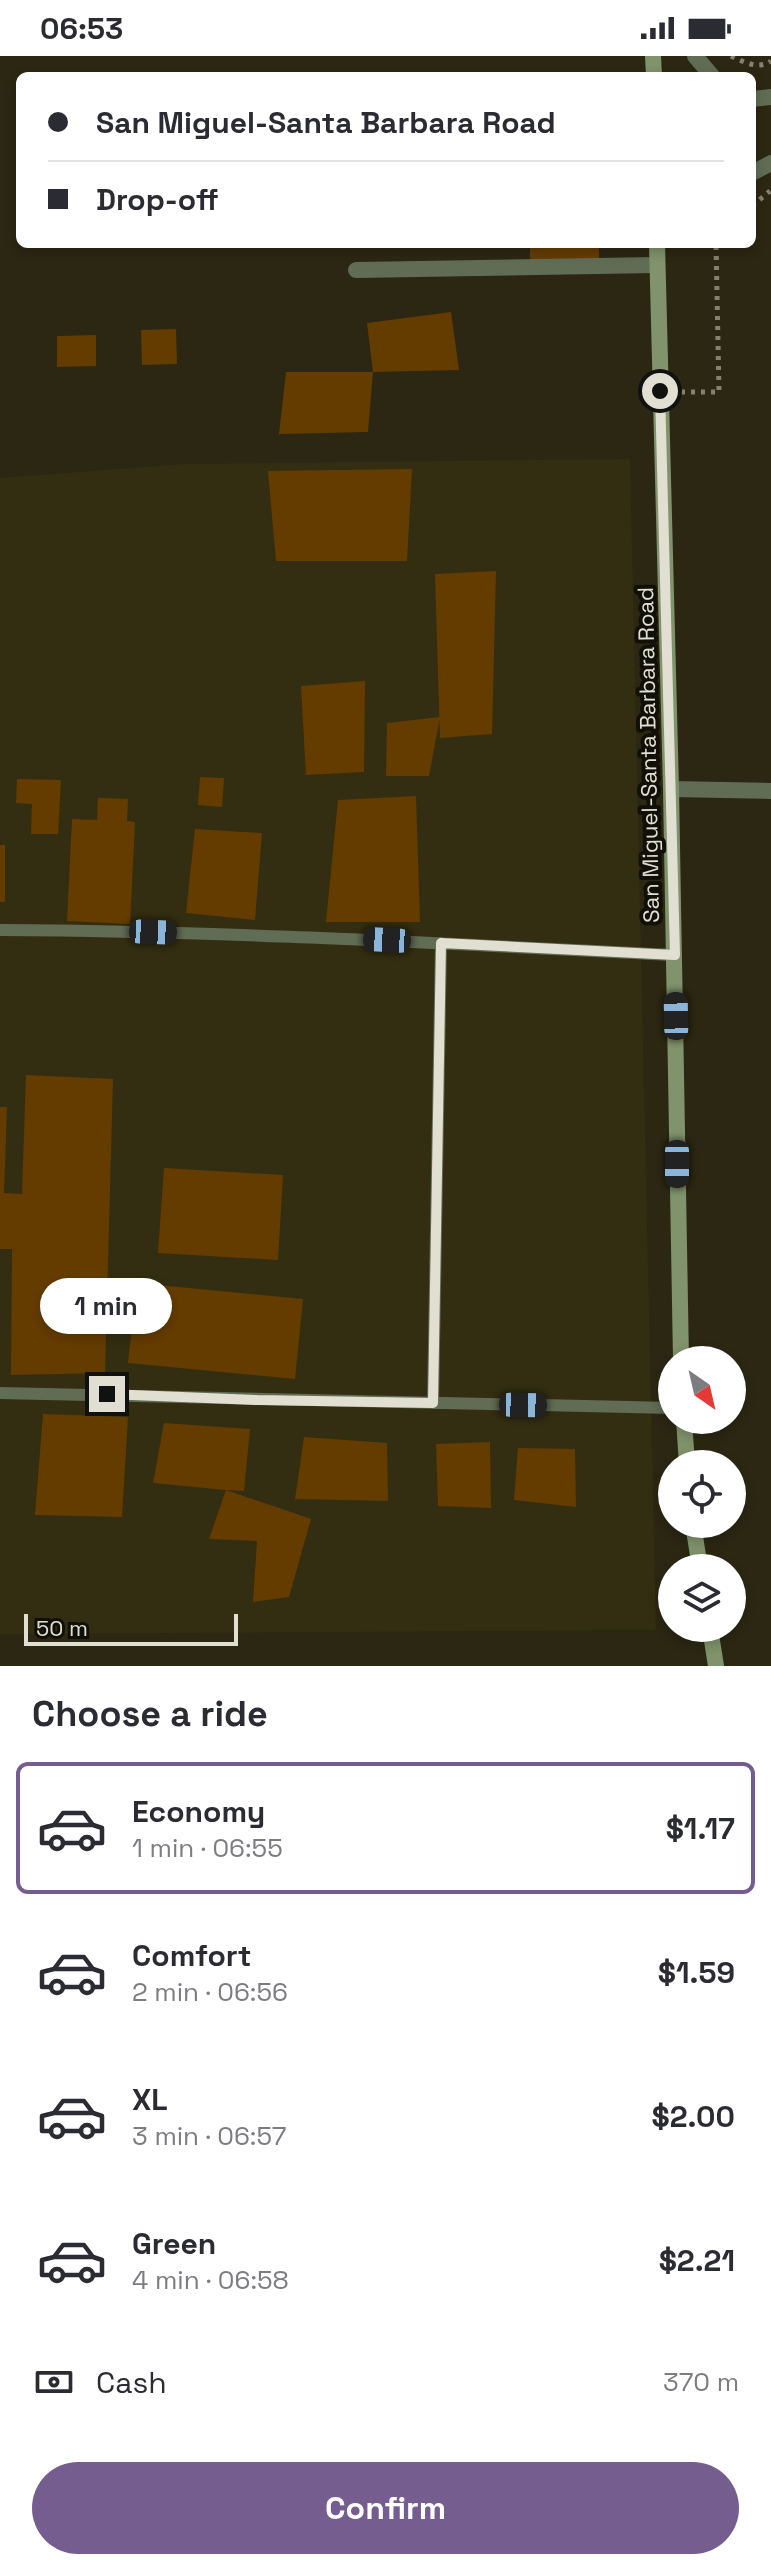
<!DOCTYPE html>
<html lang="en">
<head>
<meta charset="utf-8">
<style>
  :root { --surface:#fff; --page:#f2f2f3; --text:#2b2b33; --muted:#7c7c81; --line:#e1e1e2; --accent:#755e8f }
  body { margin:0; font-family:"Space Grotesk",sans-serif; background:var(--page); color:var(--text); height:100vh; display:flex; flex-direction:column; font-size:30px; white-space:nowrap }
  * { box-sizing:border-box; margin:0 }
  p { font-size:26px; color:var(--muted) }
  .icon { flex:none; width:44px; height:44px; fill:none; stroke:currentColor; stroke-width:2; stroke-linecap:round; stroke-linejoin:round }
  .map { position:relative; height:1610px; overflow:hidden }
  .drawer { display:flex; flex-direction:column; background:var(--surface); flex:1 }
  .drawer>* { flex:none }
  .top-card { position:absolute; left:16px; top:16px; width:740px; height:176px; border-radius:12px; box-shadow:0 4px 12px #0003; display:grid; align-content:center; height:176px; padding:0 32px; background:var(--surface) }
  .needle { width:52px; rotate:146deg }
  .tools { position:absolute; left:658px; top:1290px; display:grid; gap:16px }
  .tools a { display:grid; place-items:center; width:88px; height:88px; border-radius:50%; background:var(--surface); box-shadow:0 4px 12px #0003; font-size:40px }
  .scale { position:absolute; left:24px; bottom:20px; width:214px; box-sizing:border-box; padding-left:8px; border:4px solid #e1dfd2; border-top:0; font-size:22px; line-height:28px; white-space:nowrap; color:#e1dfd2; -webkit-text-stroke:6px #111007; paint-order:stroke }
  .end { position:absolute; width:36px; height:36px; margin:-18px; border:10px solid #e1dfd2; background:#111; box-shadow:0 0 0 4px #111 }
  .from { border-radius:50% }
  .bubble { position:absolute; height:56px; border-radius:28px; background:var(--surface); box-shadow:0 4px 12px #0003; font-size:26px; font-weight:600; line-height:56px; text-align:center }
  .car { position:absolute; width:24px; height:48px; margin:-24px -12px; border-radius:10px; box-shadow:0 0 6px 2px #0007; background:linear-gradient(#222 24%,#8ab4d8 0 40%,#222 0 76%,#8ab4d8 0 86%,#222 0) }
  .top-card b { display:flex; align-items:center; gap:28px; height:76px; font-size:30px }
  .top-card b+b { border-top:2px solid var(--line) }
  .top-card i { width:20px; height:20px; background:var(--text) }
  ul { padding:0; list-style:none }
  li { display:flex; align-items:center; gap:24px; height:132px; margin:0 16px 12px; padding:0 16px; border:4px solid transparent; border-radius:12px }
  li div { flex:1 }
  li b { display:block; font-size:30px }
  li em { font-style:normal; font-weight:600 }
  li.selected { border-color:var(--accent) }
  li>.icon { width:72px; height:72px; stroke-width:1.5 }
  h2 { padding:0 32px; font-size:36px; line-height:96px }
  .pay { display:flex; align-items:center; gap:20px; height:88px; padding:0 32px; font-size:30px }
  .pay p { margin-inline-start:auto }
  .action { display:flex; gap:16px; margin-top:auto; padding:16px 32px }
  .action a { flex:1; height:92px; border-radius:48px; background:var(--accent); color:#fff; font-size:32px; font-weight:600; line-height:92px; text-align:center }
  .status { display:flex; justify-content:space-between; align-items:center; height:56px; padding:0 40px; background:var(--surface); direction:ltr }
  .status svg { height:22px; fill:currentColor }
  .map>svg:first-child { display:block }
  .built { fill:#332e11 }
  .building { fill:#653c00 }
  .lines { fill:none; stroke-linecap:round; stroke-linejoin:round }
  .path { stroke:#848170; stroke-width:5; stroke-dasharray:4 6; stroke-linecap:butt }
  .lane { stroke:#606c54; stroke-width:12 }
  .street { stroke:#606c54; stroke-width:16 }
  .secondary { stroke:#80936c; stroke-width:16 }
  .route { stroke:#e1dfd2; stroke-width:10 }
  .labels { text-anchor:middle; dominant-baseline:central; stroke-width:8; stroke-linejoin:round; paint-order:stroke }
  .street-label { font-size:22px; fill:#e1dfd2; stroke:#111007 }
</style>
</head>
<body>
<div class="status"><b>06:53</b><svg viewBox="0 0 49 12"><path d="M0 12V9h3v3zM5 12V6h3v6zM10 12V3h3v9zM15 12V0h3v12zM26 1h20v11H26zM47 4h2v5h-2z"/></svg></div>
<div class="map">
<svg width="771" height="1610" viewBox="0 0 771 1610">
  <rect width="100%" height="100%" fill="#2b2712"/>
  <!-- built -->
  <path class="built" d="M630 403 656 1574 0 1578V422L184 408Z"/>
  <!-- building -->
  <path class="building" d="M530 188H599V203L530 204Z
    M451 256 459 314 373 316 367 267Z
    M176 273 177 308 142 309 141 274Z
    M96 279V310L57 311V280Z
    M286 316H373L368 376 279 378Z
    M412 413 407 505H276L268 415Z
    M496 515 492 678 440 682 435 518Z
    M365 625 364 716 306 719 301 630Z
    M440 661 429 720H386L387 667Z
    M200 721 224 722 222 751 198 749Z
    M17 723 61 724 58 778H31L32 748 16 747Z
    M416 740 420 866H326L338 744Z
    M98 742 128 743 127 765 135 766 130 868 67 865 72 763 97 764Z
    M195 773 262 777 255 864 186 857Z
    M0 789H5V846H0Z
    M26 1019 113 1023 105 1317 11 1319 12 1193H0V1051H7L4 1137 22 1138Z
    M164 1112 283 1119 278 1204 158 1197Z
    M137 1227 303 1243 295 1323 128 1307Z
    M43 1358 128 1361 122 1461 35 1459Z
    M164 1367 250 1373 244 1435 226 1434 311 1463 289 1541 253 1546 257 1485 209 1483 226 1434 153 1427Z
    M304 1381 387 1387 388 1445 295 1443Z
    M490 1386 491 1452 438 1450 436 1388Z
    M518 1392 575 1393 576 1451 514 1444Z"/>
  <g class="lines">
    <!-- path -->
    <path class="path" d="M731 0C744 6 758 14 771 5
      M752 150 770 135
      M681 336H719L716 188"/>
    <!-- lane -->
    <path class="lane" d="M0 874C225 875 450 888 675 899
      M0 1337 672 1352
      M433 1347 441 887"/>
    <!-- street -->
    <path class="street" d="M695 0 712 20
      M752 43 771 41
      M752 117 771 107
      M356 214 657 209
      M671 733 771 735"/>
    <!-- secondary -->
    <path class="secondary" d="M653 0 654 20
      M657 188 671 733 681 1304
      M684 1364 687 1408
      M693 1468 700 1512
      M710 1572 716 1610"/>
  </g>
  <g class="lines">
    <!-- route -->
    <path class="route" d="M107 1338 257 1344 433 1347 441 887 675 899 660 335"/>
  </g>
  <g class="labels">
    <!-- street labels -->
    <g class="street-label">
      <text transform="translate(648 699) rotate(-91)">San Miguel-Santa Barbara Road</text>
    </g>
  </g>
</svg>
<div class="tools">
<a><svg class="needle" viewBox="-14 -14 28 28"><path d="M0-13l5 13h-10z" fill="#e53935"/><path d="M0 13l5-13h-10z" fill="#7c7c81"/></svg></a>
<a><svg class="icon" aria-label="locate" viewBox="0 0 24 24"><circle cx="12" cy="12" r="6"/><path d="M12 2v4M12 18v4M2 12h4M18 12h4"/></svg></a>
<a><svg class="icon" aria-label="layers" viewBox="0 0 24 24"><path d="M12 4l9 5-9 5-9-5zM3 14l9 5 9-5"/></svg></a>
</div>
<div class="scale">50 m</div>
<i class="end from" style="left:660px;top:335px"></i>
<i class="end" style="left:107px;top:1338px"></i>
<div class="bubble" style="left:40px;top:1222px;width:132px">1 min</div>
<i class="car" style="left:153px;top:876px;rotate:92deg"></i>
<i class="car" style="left:387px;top:884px;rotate:273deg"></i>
<i class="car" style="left:676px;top:960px;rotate:359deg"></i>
<i class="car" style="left:677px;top:1108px;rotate:180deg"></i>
<i class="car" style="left:523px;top:1349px;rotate:91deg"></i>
<div class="top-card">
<b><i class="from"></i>San Miguel-Santa Barbara Road</b>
<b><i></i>Drop-off</b>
</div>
</div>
<section class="drawer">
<h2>Choose a ride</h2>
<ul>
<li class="selected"><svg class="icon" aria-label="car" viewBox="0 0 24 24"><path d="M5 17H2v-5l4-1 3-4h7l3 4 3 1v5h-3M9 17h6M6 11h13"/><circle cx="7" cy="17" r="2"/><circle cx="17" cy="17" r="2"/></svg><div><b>Economy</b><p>1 min · 06:55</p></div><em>$1.17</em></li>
<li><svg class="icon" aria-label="car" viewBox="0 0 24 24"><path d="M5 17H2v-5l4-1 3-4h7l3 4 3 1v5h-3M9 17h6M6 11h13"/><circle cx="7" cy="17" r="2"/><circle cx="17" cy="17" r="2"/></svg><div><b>Comfort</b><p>2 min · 06:56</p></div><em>$1.59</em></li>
<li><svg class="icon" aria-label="car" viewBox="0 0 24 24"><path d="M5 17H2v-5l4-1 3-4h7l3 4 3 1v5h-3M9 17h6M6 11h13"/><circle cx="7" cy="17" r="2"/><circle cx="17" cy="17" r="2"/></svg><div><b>XL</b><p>3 min · 06:57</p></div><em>$2.00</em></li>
<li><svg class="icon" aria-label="car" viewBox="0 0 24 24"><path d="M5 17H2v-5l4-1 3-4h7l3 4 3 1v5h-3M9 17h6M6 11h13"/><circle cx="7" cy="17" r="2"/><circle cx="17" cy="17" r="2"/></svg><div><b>Green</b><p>4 min · 06:58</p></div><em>$2.21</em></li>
</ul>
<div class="pay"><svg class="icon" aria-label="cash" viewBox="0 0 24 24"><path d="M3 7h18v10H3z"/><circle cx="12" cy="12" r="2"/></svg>Cash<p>370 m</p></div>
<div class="action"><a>Confirm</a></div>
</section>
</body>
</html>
